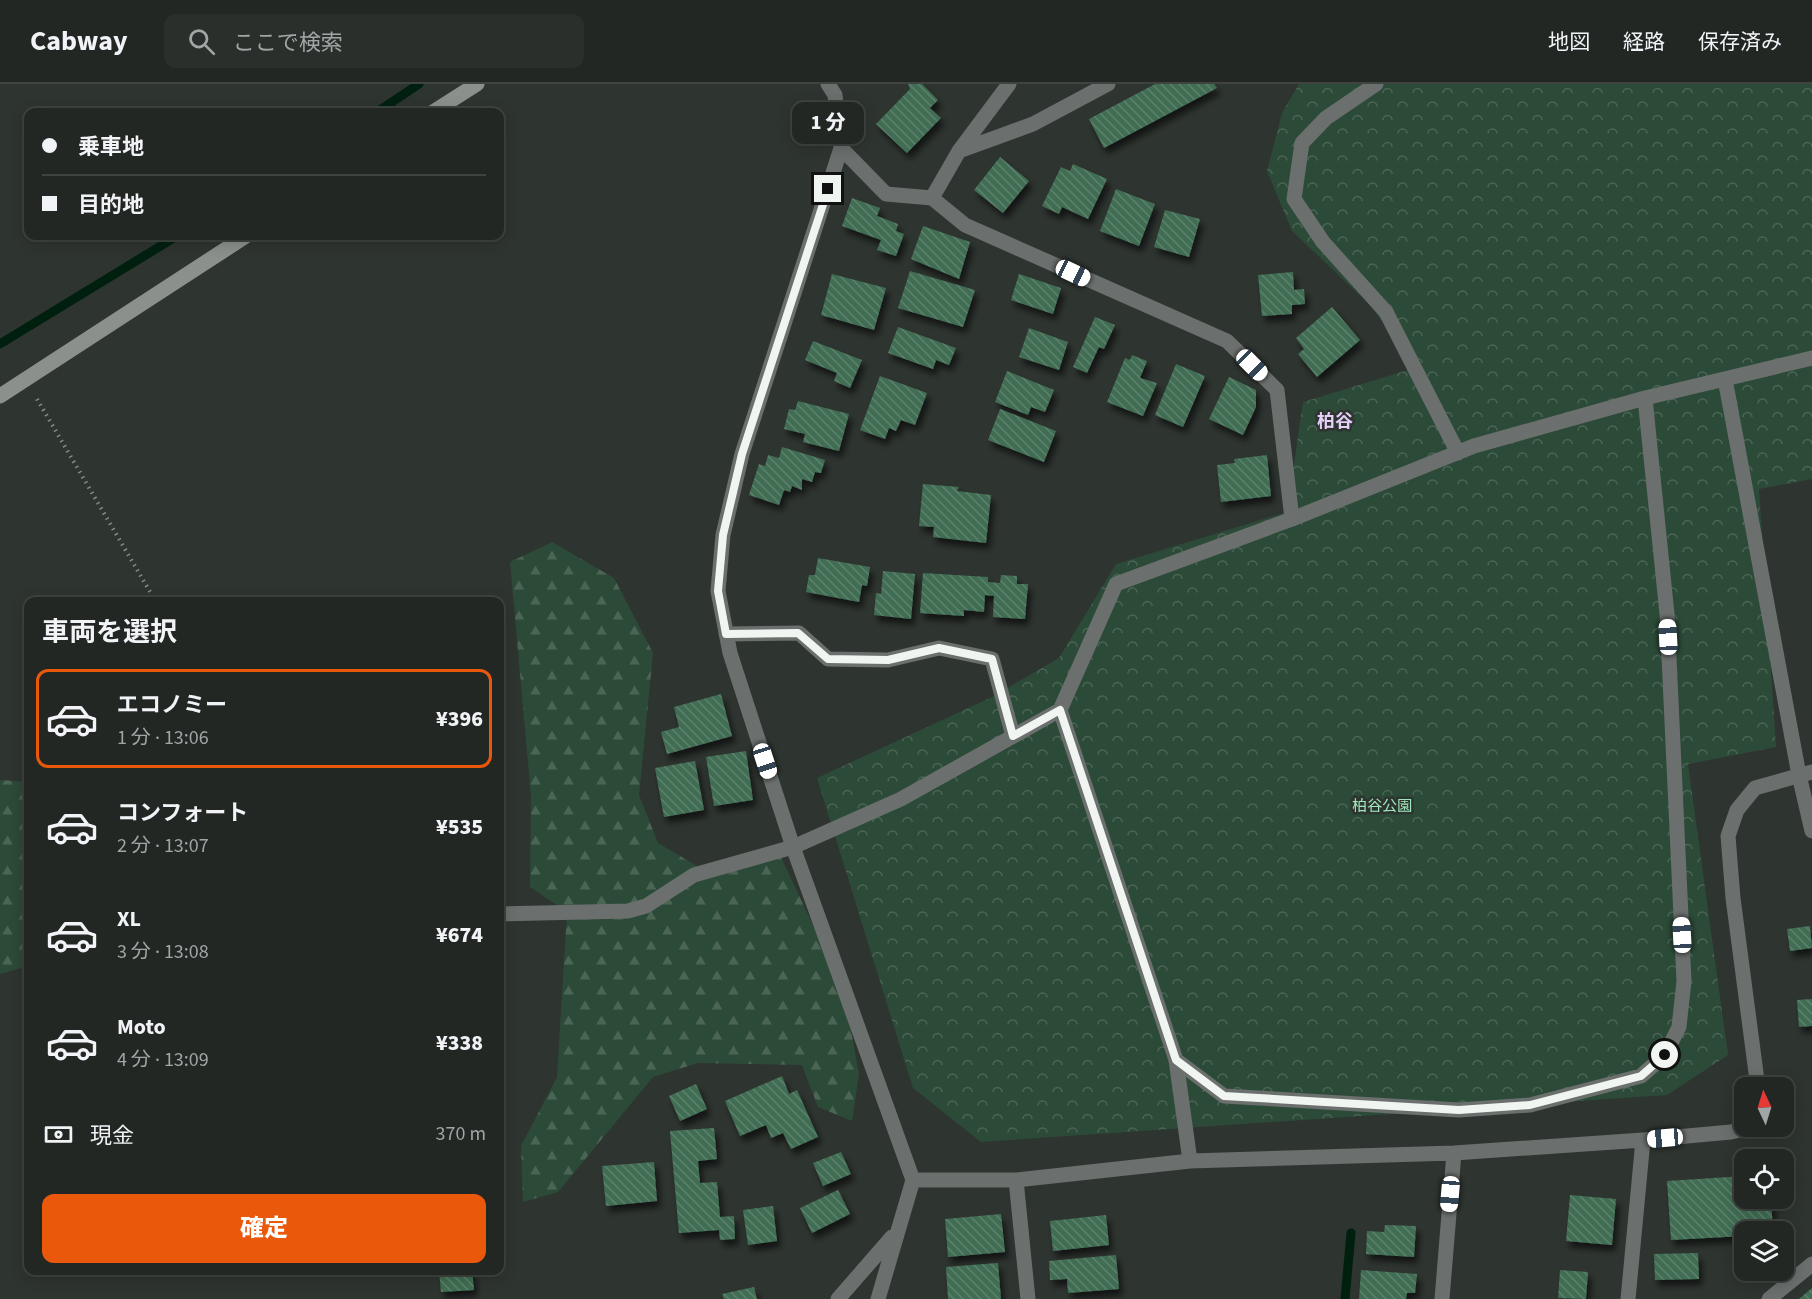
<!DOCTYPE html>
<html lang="ja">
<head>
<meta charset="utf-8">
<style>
  :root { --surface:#222724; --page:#2a2f2c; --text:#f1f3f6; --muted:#a2a5a6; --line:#3f4441; --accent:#ea580c }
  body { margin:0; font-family:"Source Sans 3","Noto Sans JP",sans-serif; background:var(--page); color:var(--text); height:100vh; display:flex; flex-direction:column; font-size:22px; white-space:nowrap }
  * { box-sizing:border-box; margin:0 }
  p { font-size:20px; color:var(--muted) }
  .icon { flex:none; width:33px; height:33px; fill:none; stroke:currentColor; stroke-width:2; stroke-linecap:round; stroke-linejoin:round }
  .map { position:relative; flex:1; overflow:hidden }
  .drawer { position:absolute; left:24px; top:513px; width:480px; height:678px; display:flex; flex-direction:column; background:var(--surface); border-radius:12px; box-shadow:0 3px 15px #0003,0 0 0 2px var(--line) }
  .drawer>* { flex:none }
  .hud { position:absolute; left:24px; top:24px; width:480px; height:132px; border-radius:12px; box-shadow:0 3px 15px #0003,0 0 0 2px var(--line); display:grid; align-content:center; height:132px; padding:0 18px; background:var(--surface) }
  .needle { width:39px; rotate:356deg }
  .tools { position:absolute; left:1734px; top:993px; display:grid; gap:12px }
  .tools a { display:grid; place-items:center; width:60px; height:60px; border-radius:12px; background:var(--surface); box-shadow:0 3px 15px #0003,0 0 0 2px var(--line); font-size:30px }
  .end { position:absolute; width:27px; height:27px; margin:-14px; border:8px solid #f0f5f2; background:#111; box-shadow:0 0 0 3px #111 }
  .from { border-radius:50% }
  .bubble { position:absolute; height:42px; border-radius:12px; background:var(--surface); box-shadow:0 3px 15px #0003,0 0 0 2px var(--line); font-size:20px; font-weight:800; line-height:42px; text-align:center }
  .car { position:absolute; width:18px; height:36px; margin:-18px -9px; border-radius:8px; box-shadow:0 0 4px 2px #0007; background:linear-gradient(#fff 24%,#345 0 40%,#fff 0 76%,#345 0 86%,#fff 0) }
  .hud b { display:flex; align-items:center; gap:21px; height:57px; font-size:22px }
  .hud b+b { border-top:2px solid var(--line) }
  .hud i { width:15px; height:15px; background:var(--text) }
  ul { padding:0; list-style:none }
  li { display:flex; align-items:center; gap:18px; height:99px; margin:0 12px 9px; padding:0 6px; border:3px solid transparent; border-radius:12px }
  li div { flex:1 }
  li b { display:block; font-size:22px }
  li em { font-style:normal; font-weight:800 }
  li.on { border-color:var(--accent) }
  li>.icon { width:54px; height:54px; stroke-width:1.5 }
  h2 { padding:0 18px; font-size:27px; line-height:72px }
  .pay { display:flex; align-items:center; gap:15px; height:66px; padding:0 18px; font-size:22px }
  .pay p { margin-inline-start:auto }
  .button { display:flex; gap:12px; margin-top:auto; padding:12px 18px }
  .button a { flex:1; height:69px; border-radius:12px; background:var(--accent); color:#fff; font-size:24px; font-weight:800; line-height:69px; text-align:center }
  header { display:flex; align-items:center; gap:36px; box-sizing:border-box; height:84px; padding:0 30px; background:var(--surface); border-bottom:2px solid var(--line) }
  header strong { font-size:28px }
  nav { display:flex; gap:33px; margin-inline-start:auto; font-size:21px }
  .search { width:420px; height:54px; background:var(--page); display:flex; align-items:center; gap:15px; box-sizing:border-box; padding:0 21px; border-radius:12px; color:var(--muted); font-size:22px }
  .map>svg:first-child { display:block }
  .forest { fill:url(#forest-firs) }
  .park { fill:url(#park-crowns) }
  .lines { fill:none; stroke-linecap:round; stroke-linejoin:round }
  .stream { stroke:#00200f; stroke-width:9 }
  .building { fill:url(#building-back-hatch); filter:url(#shadow) }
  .path { stroke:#848a86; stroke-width:4; stroke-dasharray:1.5 4.5; stroke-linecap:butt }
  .lane { stroke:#6b6f6d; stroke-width:15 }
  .street { stroke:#6b6f6d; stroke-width:15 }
  .secondary { stroke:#8b908d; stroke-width:15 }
  .route { stroke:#f0f5f2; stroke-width:8 }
  .labels { text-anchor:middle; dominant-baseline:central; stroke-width:5; stroke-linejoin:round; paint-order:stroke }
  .park-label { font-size:15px; fill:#9de7ba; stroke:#2e3430 }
  .quarter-label { font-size:18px; font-weight:bold; fill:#e4d0f9; stroke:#2e3430 }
</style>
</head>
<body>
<header>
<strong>Cabway</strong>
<div class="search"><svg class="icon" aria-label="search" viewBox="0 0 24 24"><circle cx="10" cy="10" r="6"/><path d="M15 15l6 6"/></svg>ここで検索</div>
<nav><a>地図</a><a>経路</a><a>保存済み</a></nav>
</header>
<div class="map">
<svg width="1812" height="1215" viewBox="0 0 1812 1215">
  <defs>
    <pattern id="forest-firs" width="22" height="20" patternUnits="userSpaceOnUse" patternTransform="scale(1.5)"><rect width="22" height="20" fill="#2c4a38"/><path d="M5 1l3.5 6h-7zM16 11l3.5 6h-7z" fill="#4b6555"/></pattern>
    <pattern id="park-crowns" width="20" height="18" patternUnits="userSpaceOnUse" patternTransform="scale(1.5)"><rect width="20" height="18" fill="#2c4a38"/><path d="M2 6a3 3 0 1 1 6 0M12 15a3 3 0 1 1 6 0" fill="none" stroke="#4b6555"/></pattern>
    <pattern id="building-back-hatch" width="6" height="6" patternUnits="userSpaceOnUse" patternTransform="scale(1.5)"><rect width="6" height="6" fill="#416d53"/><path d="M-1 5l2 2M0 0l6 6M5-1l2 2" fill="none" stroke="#5d826c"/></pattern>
    <filter id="shadow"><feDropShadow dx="3.5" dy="6" stdDeviation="3" flood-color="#0009"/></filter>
  </defs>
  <rect width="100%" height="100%" fill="#2e3430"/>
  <!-- forest -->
  <path class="forest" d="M552 458 614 494 653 569 639 711 658 759 707 788 778 767 844 907 859 990 852 1037 818 1023 802 981 698 979 653 993 558 1108 523 1118 521 1062 557 993 567 828 530 803 531 712 510 478Z
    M0 696 28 698V882L0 890Z"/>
  <!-- park -->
  <path class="park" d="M1299 0H1812V395L1759 405 1776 663 1688 680 1728 971 1667 1011 981 1058 913 1004 817 694 992 613 1059 574 1116 480 1287 428 1303 318 1418 283 1368 219 1292 147 1267 87 1282 29Z"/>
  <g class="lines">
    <!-- stream -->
    <path class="stream" d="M377 28 419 0
      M0 260 177 152
      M1345 1215 1351 1149"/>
  </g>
  <!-- building -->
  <path class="building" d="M908 0H922L938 16 930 24 941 34 907 69 876 40 910 5Z
    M1155 0H1214L1217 4 1104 64 1089 35Z
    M1000 73 1029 97 1003 129 974 106Z
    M1073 80 1107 95 1088 135 1062 123 1059 130 1042 122 1061 83 1070 87Z
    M1116 105 1155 120 1139 162 1100 147Z
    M852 114 880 124 877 132 898 140 896 147 904 150 896 172 877 166 881 156 842 142Z
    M1165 126 1200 135 1189 173 1154 163Z
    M923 142 970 158 959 195 911 175Z
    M910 187 975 206 963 243 898 224Z
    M1293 188 1294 206 1304 205 1305 220 1292 221V230L1262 232 1258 191Z
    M832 190 886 204 874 246 821 231Z
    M1019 190 1061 204 1053 230 1011 216Z
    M1332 223 1360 256 1317 293 1298 270 1304 265 1296 254Z
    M1095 233 1115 241 1104 265 1099 263 1087 289 1073 283Z
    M898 243 956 264 949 281 936 276 933 285 888 269Z
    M1029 244 1068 258 1059 286 1019 273Z
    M813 257 862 276 850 304 834 297 837 289 805 276Z
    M1132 271 1147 277 1140 294 1157 299 1143 332 1107 318 1125 274 1130 276Z
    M1176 280 1205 292 1183 343 1155 331Z
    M1007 287 1054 306 1045 328 1031 323 1028 331 995 318Z
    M880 292 927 309 915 341 901 336 896 347 889 344 885 355 860 346Z
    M1229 293 1256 306V323L1243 351 1209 335Z
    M798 317 849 330 839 367 803 358 805 350 784 345 789 325 795 326Z
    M1000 325 1056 347 1044 378 988 356Z
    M782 363 825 376 821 389 815 388 812 398 802 395V406L792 402 790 408 784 406 779 421 749 411 759 380 765 382 768 371 779 374Z
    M1267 371 1271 412 1221 418 1217 381 1235 379 1234 375Z
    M923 400 959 403 957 407 991 411 986 459 933 453 934 443 919 442Z
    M818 474 870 483 867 502 862 501 859 518 806 508 809 491H815Z
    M883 487 915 490 911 535 874 531 876 509 881 510Z
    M923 489 988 493V498L1000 499 1001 491 1017 492V500H1028L1025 535 993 533 994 512 985 511 984 528 964 526V532L920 529Z
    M721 610 732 652 667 670 661 648 679 643 674 623Z
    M746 667 753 716 714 722 706 673Z
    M695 677 704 726 664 733 655 684Z
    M1810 842 1812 864 1790 867 1787 845Z
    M1812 915V942L1799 943 1797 916Z
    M782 992 789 1010 797 1006 818 1053 791 1065 783 1049 771 1054 766 1041 740 1052 725 1017Z
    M696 1000 707 1025 680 1037 669 1012Z
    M714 1044 717 1075 698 1077 700 1099 717 1098 720 1133 734 1132 735 1155 720 1156 719 1146 679 1149 670 1047Z
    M841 1068 851 1090 823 1102 813 1079Z
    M654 1078 657 1117 606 1122 602 1082Z
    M1744 1092V1114H1771L1773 1148H1744V1152L1671 1156 1667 1097Z
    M838 1106 850 1130 812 1149 800 1124Z
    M1570 1111 1616 1115 1612 1161 1566 1157Z
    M773 1122 777 1157 748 1161 743 1126Z
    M1001 1130 1005 1168 948 1173 945 1135Z
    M1106 1131 1109 1161 1053 1167 1050 1137Z
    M1385 1141 1416 1142 1414 1173 1366 1170 1367 1147 1384 1148Z
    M1698 1169 1699 1195 1655 1196 1654 1170Z
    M1116 1171 1119 1205 1068 1209 1067 1195 1050 1196 1049 1177Z
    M998 1179 1001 1215H948L946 1183Z
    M439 1186H472L474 1206 441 1208Z
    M1361 1186 1417 1190 1415 1209H1407L1406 1215H1359Z
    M1560 1186 1588 1188 1586 1215 1558 1214Z
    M754 1203 757 1215H724L722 1210Z
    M1812 1204V1215H1799Z"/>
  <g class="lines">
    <!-- path -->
    <path class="path" d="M37 315 156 518"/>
    <!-- lane -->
    <path class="lane" d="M1376 0 1326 34 1302 59 1294 115 1323 158 1386 228 1458 369
      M1725 295 1799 691
      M726 550 799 549 828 575 888 576 939 564 992 575 1013 652
      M1060 626 1176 976 1224 1012 1459 1026 1530 1021 1641 992 1665 971 1679 943 1684 897 1667 530 1645 314
      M793 763 901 715 1060 626 1116 500 1292 435 1474 362 1645 314 1812 274"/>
    <!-- street -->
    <path class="street" d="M828 0 835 11 841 64 742 370 723 451 718 507 730 569 793 763 913 1096 878 1215
      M841 64 886 110 932 114 959 67 1009 0
      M959 67 1033 40 1108 0
      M932 114 965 141 1227 257 1277 306 1292 435
      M1799 691 1812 747
      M500 830 628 827 646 822 694 791 793 763
      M1176 976 1190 1077
      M1758 1004 1733 814 1728 752 1737 726 1755 704 1812 688
      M913 1096H1016L1190 1077 1454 1069 1643 1056 1731 1048 1757 1042
      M1016 1096 1028 1215
      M838 1215 892 1153
      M1442 1215 1454 1069
      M1628 1215 1643 1056
      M1769 1215 1812 1180"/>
    <!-- secondary -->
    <path class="secondary" d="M433 28 477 0
      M0 312 246 152"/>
  </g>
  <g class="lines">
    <!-- route -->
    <path class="route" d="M828 105 742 370 723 451 718 507 726 550 798 549 828 575 888 576 939 564 992 575 1013 652 1060 626 1176 976 1224 1012 1459 1026 1530 1021 1641 992 1665 971"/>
  </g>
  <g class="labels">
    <!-- park labels -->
    <g class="park-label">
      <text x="1382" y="722">柏谷公園</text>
    </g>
    <!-- quarter labels -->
    <g class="quarter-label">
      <text x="1335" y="337">柏谷</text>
    </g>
  </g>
</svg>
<div class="tools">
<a><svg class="needle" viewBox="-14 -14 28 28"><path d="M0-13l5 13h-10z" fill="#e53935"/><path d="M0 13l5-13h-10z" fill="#a2a5a6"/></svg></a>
<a><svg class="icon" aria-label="locate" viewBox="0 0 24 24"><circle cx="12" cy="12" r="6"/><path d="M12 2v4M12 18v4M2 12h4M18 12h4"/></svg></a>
<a><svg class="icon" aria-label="layers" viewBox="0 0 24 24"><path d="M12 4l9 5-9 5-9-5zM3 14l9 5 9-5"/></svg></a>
</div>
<i class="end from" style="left:1665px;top:971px"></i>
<i class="end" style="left:828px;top:105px"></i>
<div class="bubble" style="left:792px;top:18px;width:72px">1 分</div>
<i class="car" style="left:1073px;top:189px;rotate:115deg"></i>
<i class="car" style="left:1252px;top:281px;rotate:135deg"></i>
<i class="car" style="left:1668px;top:553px;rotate:357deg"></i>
<i class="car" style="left:765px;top:677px;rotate:162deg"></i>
<i class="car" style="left:1682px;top:851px;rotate:357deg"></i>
<i class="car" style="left:1665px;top:1054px;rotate:265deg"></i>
<i class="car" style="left:1450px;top:1110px;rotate:185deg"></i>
<div class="hud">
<b><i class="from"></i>乗車地</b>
<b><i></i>目的地</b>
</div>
<section class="drawer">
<h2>車両を選択</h2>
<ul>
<li class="on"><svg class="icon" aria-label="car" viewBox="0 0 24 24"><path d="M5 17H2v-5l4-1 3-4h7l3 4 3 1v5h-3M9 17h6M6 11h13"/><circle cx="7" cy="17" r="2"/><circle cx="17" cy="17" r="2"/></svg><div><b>エコノミー</b><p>1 分 · 13:06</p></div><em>¥396</em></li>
<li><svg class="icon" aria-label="car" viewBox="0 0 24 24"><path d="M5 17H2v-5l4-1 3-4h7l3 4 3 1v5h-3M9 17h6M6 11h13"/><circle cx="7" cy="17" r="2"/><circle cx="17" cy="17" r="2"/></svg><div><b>コンフォート</b><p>2 分 · 13:07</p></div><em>¥535</em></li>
<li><svg class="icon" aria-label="car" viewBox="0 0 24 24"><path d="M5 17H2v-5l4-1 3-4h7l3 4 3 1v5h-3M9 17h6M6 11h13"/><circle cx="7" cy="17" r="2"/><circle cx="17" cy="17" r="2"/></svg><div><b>XL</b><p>3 分 · 13:08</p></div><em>¥674</em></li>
<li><svg class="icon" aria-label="car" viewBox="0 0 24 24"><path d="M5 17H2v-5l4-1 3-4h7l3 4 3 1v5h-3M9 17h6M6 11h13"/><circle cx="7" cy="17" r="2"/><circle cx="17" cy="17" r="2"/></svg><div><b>Moto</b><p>4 分 · 13:09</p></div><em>¥338</em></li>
</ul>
<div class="pay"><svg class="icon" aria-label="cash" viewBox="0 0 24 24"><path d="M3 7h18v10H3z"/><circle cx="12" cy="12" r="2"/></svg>現金<p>370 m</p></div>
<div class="button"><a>確定</a></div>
</section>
</div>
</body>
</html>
